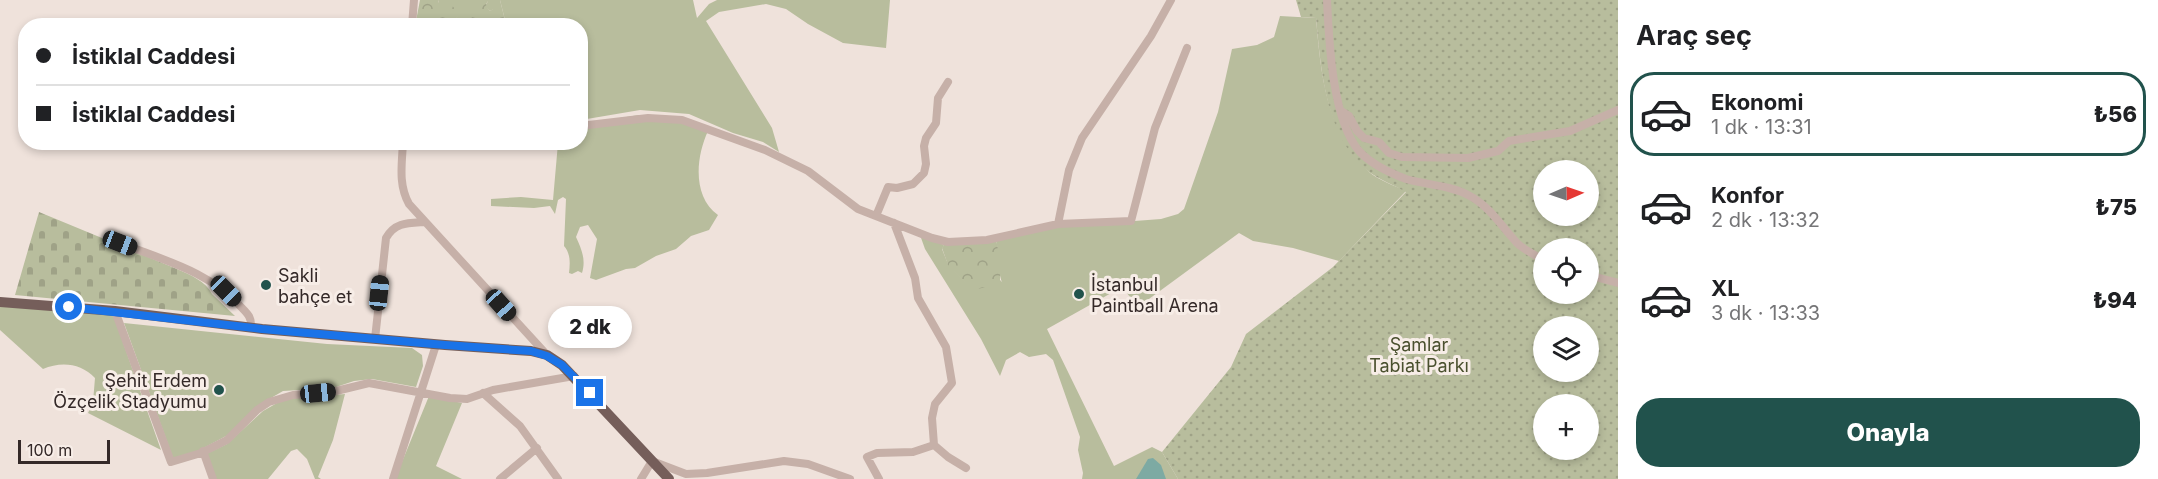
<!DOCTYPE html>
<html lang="tr">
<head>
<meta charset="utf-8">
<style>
  :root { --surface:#fff; --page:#f2f2f2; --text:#202124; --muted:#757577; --line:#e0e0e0; --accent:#21524c }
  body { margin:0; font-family:Inter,sans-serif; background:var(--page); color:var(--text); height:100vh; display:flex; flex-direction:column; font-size:22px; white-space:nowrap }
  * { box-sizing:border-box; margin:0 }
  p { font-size:20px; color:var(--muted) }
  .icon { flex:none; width:33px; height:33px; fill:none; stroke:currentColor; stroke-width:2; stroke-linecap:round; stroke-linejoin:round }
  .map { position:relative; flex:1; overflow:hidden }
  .side { display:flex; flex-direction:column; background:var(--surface); width:540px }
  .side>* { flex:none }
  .top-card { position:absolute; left:18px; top:18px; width:570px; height:132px; border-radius:24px; box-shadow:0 3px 9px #0003; display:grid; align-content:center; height:132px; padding:0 18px; background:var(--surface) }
  .needle { width:39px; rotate:88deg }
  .controls { position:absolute; left:1533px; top:160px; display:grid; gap:12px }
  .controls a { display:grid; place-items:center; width:66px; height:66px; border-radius:50%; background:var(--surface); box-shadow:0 3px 9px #0003; font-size:30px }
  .scale { position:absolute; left:18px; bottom:15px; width:92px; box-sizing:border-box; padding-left:6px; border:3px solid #342928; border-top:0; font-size:16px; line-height:21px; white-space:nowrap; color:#342928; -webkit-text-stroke:4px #f7ede7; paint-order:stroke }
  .end { position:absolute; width:27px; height:27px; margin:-14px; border:8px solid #1a73e8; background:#fff; box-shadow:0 0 0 3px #fff }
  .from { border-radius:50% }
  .bubble { position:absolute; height:42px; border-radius:21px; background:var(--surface); box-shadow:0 3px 9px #0003; font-size:20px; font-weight:800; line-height:42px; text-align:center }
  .car { position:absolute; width:18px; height:36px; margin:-18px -9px; border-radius:8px; box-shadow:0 0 4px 2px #0007; background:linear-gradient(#222 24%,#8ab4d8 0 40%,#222 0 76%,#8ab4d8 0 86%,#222 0) }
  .top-card b { display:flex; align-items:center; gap:21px; height:57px; font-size:22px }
  .top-card b+b { border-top:2px solid var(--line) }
  .top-card i { width:15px; height:15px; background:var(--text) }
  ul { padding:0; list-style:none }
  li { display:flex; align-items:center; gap:18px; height:84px; margin:0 12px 9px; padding:0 6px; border:3px solid transparent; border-radius:24px }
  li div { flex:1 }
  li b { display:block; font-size:22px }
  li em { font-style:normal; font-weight:800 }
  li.selected { border-color:var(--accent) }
  li>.icon { width:54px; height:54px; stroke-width:1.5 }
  h2 { padding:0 18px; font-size:27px; line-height:72px }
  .cta { display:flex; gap:12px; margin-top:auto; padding:12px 18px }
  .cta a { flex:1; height:69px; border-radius:24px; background:var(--accent); color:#fff; font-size:24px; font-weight:800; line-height:69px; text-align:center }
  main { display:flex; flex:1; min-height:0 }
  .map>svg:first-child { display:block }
  .green { fill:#b8bd9d }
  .forest { fill:url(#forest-crowns) }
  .cemetery { fill:url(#cemetery-stones) }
  .park { fill:url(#park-dots); fill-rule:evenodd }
  .water { fill:#7daaa3 }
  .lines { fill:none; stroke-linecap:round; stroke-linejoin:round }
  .minor { stroke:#c6b0a8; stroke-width:8 }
  .major { stroke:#755e5a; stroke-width:10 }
  .route { stroke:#1a73e8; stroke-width:8 }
  .poi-dot { fill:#21524c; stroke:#f7ede7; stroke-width:2 }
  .labels { text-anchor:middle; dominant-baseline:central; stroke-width:6; stroke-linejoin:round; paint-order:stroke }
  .poi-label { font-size:18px; fill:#342928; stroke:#f7ede7; text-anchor:start }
  .park-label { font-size:18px; fill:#4a502e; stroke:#f7ede7 }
</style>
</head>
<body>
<main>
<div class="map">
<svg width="1618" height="479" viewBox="0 0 1618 479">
  <defs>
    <pattern id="forest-crowns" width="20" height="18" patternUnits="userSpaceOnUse" patternTransform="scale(1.5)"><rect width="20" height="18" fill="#b8bd9d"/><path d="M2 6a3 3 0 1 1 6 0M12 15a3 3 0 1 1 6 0" fill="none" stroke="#9fa287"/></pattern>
    <pattern id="cemetery-stones" width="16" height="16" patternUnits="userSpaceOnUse" patternTransform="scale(1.5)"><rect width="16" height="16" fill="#b8bd9d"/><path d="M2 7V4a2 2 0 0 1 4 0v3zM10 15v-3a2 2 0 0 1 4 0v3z" fill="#9fa287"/></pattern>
    <pattern id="park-dots" width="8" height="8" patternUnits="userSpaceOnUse" patternTransform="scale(1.5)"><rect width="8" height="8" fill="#b8bd9d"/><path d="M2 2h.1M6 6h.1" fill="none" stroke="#9fa287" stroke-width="1.8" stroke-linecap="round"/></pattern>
  </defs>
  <rect width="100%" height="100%" fill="#efe2db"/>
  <!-- green -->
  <path class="green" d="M438 0H494V9L490 11 485 7 488 1 471 25H448L459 15 439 3Z
    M500 0H693L697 18 709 4 717 0H890L886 48 843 43 808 24 786 9 766 4 719 12 706 21 772 128 779 152 763 142 733 133 689 114 640 110 581 120 580 26 510 25 505 20Z
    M1280 16 1316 18C1321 74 1325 130 1369 172 1379 180 1395 186 1406 191L1339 261 1293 248 1253 241 1239 233 1138 307 1122 287 1047 329 1114 466 1152 447 1162 452 1178 479H1082L1083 473 1078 450 1080 437 1053 360 1046 354 1029 357 1020 352 1006 360 1000 376 981 339 925 249 920 235 944 245 942 249 948 264 972 289 982 286H1004C997 276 999 252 996 239L1042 228 1161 219 1178 214 1184 209 1218 112 1232 49 1257 45 1274 37Z
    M639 115 668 116 708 131C696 157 692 196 718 215L709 230 691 236 676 249 656 256 635 268 626 269 596 280 590 278 597 239 588 225 580 227 576 237C582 250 586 260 582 273L578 271 572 274 569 273C570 264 571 254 564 246L566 199 563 197 558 200 555 214 550 206 534 208 491 206V199L521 197 553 200 558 143 580 142 581 124Z
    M0 306 113 314 161 450 88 413 93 402 95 378C81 363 61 361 43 369L0 330Z
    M124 323 327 344 412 348 422 355 423 366 416 387 372 379 354 381 333 388 283 391 259 405 228 435 196 452 173 458Z
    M345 394 333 440 318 477 321 479H315L307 459 297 449 291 451 268 479H210L202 456 227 444 263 411 284 399Z
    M429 396 462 403 436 466 462 479H395Z"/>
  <!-- forest -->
  <path class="forest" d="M420 0H438L439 3H450L460 15 448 25 415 26Z
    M487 0 486 7 490 11 493 9 494 0H500L505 20 510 25H504L503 24 500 25H471L472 12Z
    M996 239 1000 259V280L1008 288 1002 292 992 286 972 290 948 265 942 248 944 245Z"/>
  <!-- cemetery -->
  <path class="cemetery" d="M39 212 177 269C190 275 206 281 212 294L235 316 15 295Z"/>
  <!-- park -->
  <path class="park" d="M1296 0H1618V479H1178L1162 452 1231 367 1246 334 1333 267 1406 192C1394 185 1380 180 1369 172 1325 137 1321 69 1316 18L1301 17ZM1544 171H1588V216H1544ZM1544 249H1588V294H1544ZM1544 327H1588V372H1544ZM1544 405H1588V450H1544Z"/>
  <!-- water -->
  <path class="water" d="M1153 458 1161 465 1166 479H1136L1148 459Z"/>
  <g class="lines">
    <!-- minor -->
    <path class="minor" d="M1327 0C1329 41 1332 119 1359 151 1371 164 1390 173 1406 179 1426 185 1450 185 1468 195 1490 206 1501 226 1517 243 1524 250 1535 255 1544 260
      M412 26 414 0
      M1341 111 1349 116 1357 131 1364 138 1379 142 1389 153 1402 157 1468 158 1498 151 1509 141 1570 131 1618 110
      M580 126 648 118 682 120 765 150 808 171 858 209 932 238 948 242 987 240 1058 224 1131 221 1155 128 1187 48
      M403 142C402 164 398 184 409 204L547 355
      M876 216 888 187 897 188 913 184 924 173 926 164 924 146 926 138 936 123 938 98 948 82
      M894 223 915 278 918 298 946 347 952 383 935 404 932 418 934 445 948 457 966 468
      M1058 224 1069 170 1082 138 1151 36 1171 0
      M120 243C163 260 211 272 242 308 248 314 252 318 251 328
      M1588 275 1618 283
      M115 311 171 462 201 453 227 440 257 410 269 402 293 395 332 392 369 383 450 398 467 399 493 390 574 376
      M375 339 386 238C395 222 408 223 425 222
      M483 393 520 426 558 479
      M203 451 213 479
      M393 479 436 345
      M500 479 537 448
      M641 479 652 461 686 474 707 473 784 461 808 464 850 479
      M879 479 867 457 877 453 913 452 934 445"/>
    <!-- major -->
    <path class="major" d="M0 302 115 311 262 329 445 345 531 351 547 355 562 365 669 479"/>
  </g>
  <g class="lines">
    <!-- route -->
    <path class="route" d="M69 307 262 329 445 345 531 351 547 356 562 365 590 393"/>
  </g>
  <!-- markers -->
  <g class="poi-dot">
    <circle cx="266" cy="285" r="6"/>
    <circle cx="1079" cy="294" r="6"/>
    <circle cx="219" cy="390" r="6"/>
  </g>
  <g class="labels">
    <!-- poi labels -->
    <g class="poi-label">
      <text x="278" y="275">Sakli<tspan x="278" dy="21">bahçe et</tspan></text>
      <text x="1091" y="284">İstanbul<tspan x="1091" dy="21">Paintball Arena</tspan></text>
      <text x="207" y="380" text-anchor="end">Şehit Erdem<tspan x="207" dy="21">Özçelik Stadyumu</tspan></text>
    </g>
    <!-- park labels -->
    <g class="park-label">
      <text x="1419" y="344">Şamlar<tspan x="1419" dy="21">Tabiat Parkı</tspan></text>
    </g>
  </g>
</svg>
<div class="controls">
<a><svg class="needle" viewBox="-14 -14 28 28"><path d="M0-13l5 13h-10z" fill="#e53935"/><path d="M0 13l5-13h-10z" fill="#757577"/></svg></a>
<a><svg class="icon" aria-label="locate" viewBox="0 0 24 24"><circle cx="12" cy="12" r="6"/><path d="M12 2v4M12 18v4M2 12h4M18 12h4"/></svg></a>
<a><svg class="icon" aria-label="layers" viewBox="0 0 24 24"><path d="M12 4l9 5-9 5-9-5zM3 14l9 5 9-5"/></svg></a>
<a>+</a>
</div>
<div class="scale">100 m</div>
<i class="end from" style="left:69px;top:307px"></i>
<i class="end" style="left:590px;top:393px"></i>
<div class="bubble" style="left:548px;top:306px;width:84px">2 dk</div>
<i class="car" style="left:120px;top:243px;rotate:111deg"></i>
<i class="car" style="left:226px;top:291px;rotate:135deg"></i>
<i class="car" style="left:379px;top:293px;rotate:6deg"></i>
<i class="car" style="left:501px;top:305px;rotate:138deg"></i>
<i class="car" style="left:318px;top:393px;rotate:84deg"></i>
<div class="top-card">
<b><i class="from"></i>İstiklal Caddesi</b>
<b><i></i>İstiklal Caddesi</b>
</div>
</div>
<section class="side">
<h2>Araç seç</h2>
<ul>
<li class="selected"><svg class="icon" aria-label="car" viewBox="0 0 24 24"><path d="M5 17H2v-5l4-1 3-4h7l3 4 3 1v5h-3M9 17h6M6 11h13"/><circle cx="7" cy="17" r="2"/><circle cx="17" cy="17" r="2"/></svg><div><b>Ekonomi</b><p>1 dk · 13:31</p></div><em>₺56</em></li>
<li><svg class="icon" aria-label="car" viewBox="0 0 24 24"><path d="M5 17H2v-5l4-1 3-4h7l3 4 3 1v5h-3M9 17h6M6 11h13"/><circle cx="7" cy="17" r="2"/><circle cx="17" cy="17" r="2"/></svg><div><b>Konfor</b><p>2 dk · 13:32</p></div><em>₺75</em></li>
<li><svg class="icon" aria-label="car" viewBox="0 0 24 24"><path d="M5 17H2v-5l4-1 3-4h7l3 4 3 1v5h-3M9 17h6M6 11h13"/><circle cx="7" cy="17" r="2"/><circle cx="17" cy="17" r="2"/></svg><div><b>XL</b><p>3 dk · 13:33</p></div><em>₺94</em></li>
</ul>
<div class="cta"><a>Onayla</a></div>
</section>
</main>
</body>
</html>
